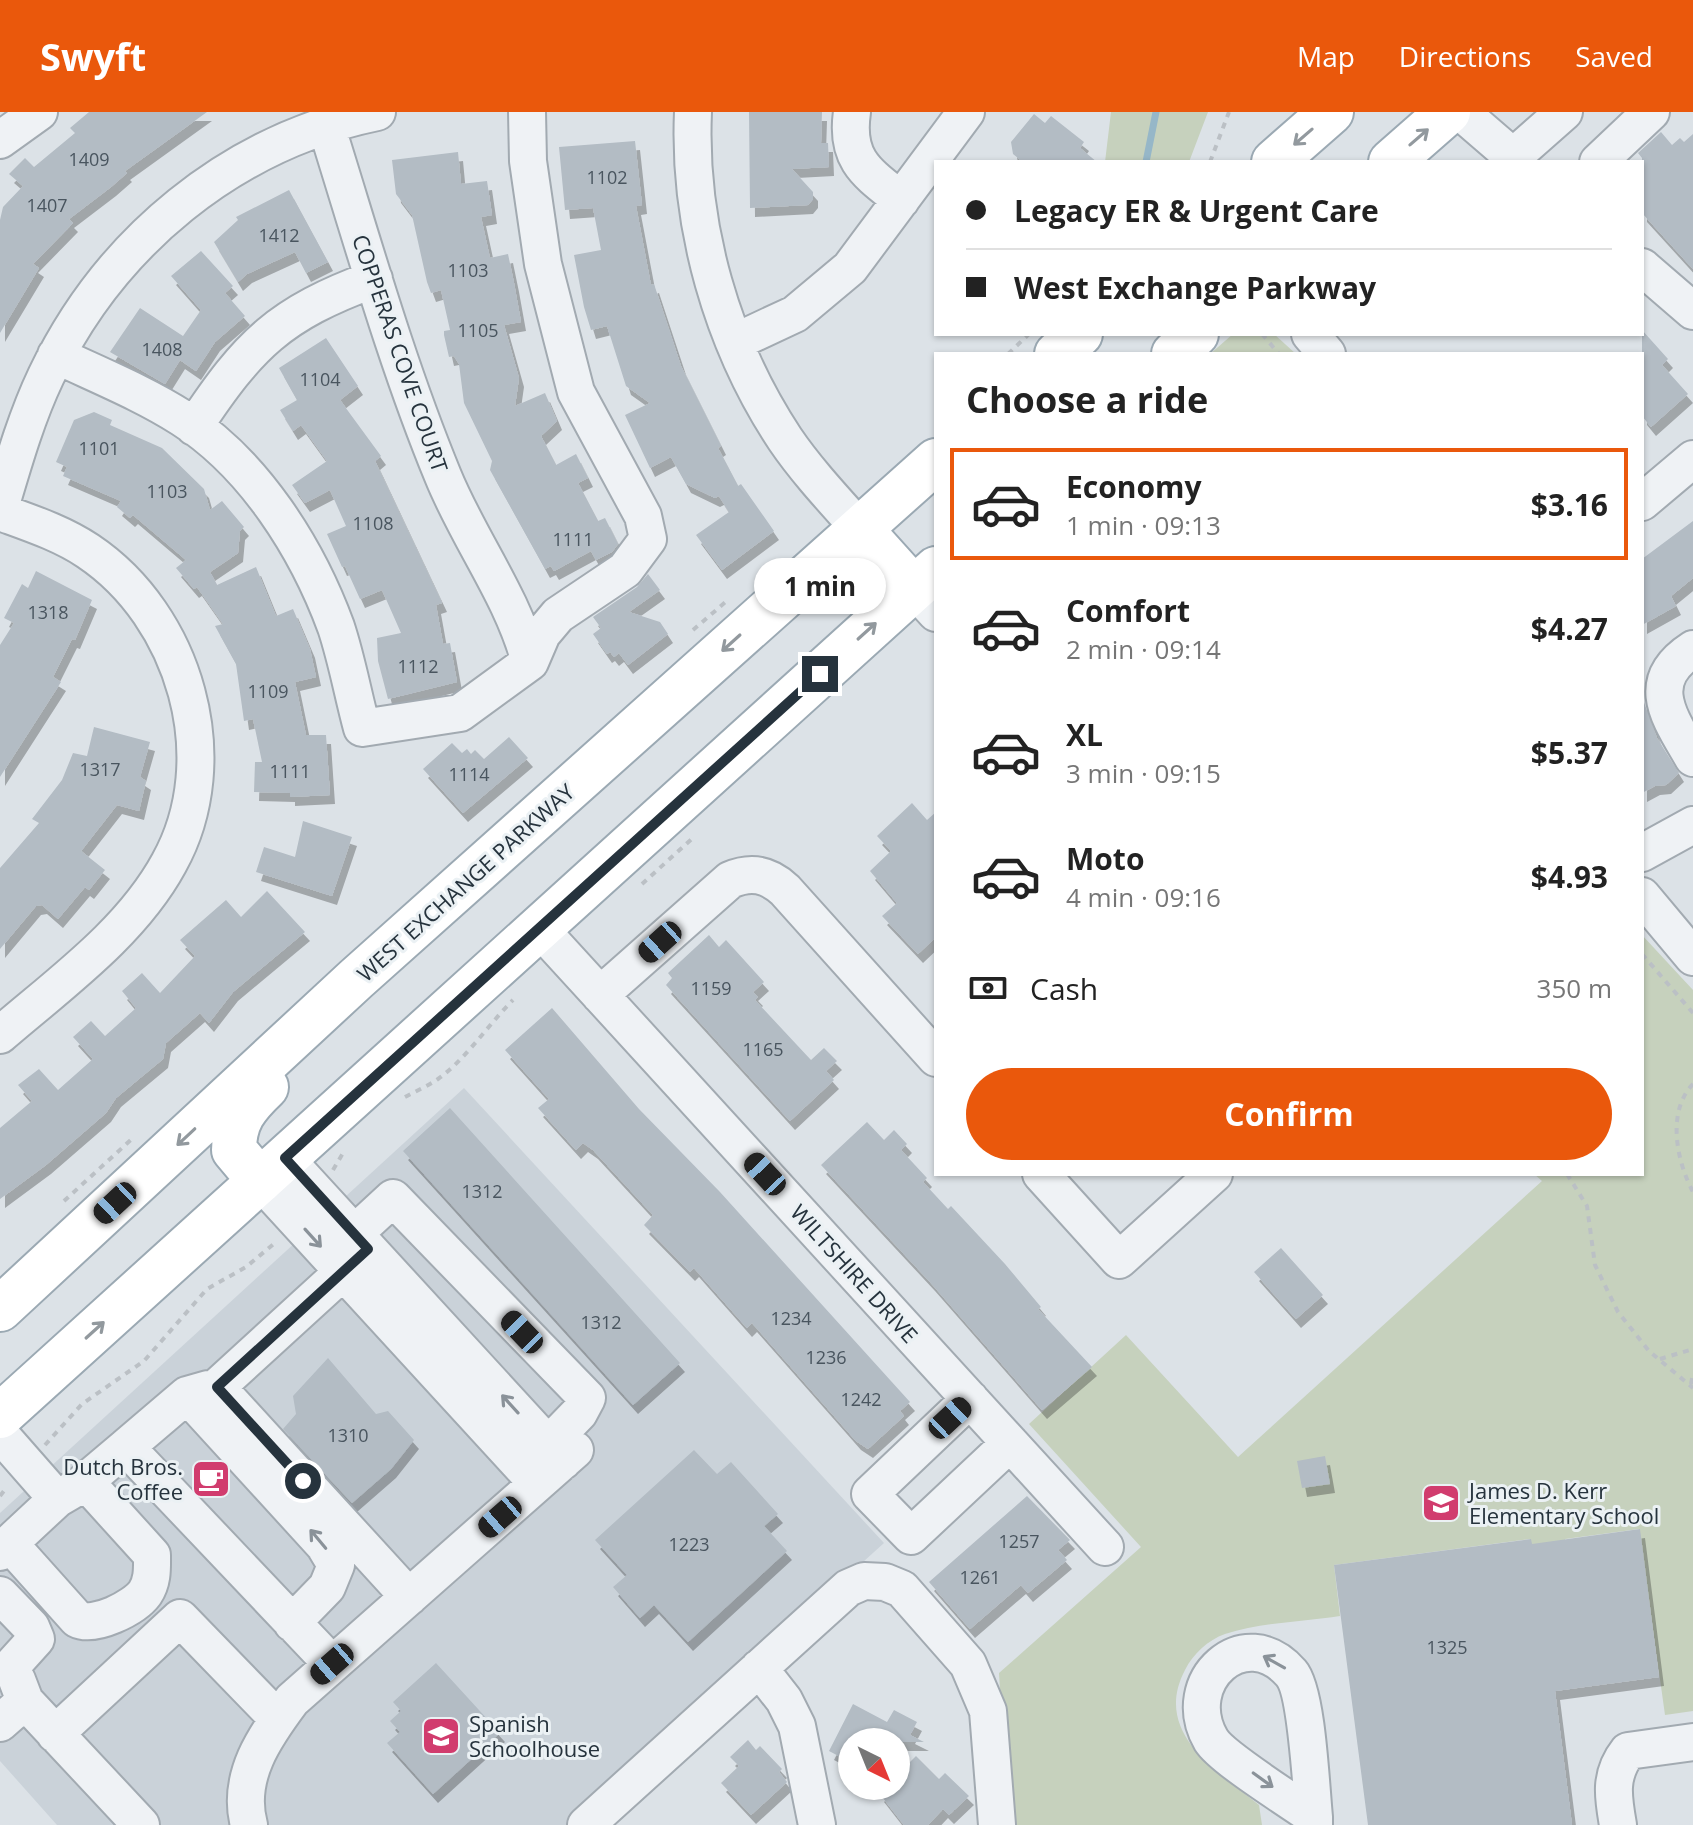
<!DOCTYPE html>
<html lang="en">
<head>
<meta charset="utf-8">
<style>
  :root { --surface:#fff; --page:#f2f2f2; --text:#222; --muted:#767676; --line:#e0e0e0; --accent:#ea580c }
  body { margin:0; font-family:"Open Sans",sans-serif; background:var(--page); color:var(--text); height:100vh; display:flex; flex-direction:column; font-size:30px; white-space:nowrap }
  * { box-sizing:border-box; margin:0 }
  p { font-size:26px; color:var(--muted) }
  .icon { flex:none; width:44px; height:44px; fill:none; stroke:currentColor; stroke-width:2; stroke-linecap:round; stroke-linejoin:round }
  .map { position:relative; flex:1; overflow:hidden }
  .panel { position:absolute; left:934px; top:240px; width:710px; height:824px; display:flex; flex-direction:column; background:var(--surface); border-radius:0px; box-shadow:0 2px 6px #0004 }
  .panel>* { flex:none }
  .top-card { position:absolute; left:934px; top:48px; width:710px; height:176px; border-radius:0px; box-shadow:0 2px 6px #0004; display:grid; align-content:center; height:176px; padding:0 32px; background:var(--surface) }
  .needle { width:52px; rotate:137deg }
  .fabs { position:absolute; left:838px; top:1616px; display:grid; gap:16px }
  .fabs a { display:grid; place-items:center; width:72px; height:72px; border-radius:50%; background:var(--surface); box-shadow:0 2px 6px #0004; font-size:40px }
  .end { position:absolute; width:36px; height:36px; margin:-18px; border:10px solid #26333d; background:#fff; box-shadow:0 0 0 4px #fff }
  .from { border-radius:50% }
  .bubble { position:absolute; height:56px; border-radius:28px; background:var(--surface); box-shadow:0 2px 6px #0004; font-size:26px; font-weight:700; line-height:56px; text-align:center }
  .car { position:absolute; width:24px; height:48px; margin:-24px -12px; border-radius:10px; box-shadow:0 0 6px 2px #0007; background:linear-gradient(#222 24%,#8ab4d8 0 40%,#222 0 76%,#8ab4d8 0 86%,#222 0) }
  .top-card b { display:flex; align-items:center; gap:28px; height:76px; font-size:30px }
  .top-card b+b { border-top:2px solid var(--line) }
  .top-card i { width:20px; height:20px; background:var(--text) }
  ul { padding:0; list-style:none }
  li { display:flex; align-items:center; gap:24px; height:112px; margin:0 16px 12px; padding:0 16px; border:4px solid transparent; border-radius:0px }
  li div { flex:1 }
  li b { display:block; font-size:30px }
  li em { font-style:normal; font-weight:700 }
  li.on { border-color:var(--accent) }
  li>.icon { width:72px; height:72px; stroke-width:1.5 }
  h2 { padding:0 32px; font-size:36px; line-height:96px }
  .pay { display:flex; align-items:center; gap:20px; height:88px; padding:0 32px; font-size:30px }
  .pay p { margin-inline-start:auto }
  .action { display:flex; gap:16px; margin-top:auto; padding:16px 32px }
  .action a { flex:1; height:92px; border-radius:48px; background:var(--accent); color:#fff; font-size:32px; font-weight:700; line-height:92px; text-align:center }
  header { display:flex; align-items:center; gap:48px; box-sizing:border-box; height:112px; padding:0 40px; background:var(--accent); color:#fff }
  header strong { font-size:38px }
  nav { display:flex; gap:44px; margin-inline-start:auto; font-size:28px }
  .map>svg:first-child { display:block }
  .built { fill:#cad2d9 }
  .green { fill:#c6d1bd }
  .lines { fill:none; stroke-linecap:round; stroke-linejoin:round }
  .stream { stroke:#96b7c8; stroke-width:7 }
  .building { fill:#b3bcc4; filter:url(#shadow) }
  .minor-casing { stroke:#a2aab1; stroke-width:40 }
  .major-casing { stroke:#9ba9b3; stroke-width:48 }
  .path { stroke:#bbc0c5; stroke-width:4; stroke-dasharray:6 6; stroke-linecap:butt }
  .minor { stroke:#eff2f5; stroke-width:36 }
  .major { stroke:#fff; stroke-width:44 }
  .oneway { stroke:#92999e }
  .oneway2 { stroke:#8a9299 }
  .route { stroke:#26333d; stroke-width:10 }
  .labels { text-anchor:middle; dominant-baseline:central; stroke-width:6; stroke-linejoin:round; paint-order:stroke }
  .number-label { font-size:18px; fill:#49555f }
  .street-label { font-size:22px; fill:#26333d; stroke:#ebf1f4 }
  .poi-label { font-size:22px; fill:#26333d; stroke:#ebf1f4; text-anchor:start }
</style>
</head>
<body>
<header>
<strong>Swyft</strong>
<nav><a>Map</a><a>Directions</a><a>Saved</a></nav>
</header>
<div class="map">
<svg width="1693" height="1713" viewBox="0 0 1693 1713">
  <defs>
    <filter id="shadow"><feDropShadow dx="5" dy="9" stdDeviation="0" flood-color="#0004"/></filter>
  </defs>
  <rect width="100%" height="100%" fill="#dce2e7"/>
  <!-- built -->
  <path class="built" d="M464 976 884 1431 573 1713H57L0 1649V1401Z"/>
  <!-- green -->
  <path class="green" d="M1111 0H1208L1189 50H1105Z
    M1233 222H1274L1296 242H1210Z
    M1642 823 1693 878V1599L1665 1603 1639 1417 1565 1427 1570 1467 1537 1471 1530 1427 1334 1453 1340 1504C1304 1510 1261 1510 1225 1522 1208 1528 1193 1542 1185 1558 1152 1621 1217 1659 1259 1693L1262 1713H1008L999 1561 1141 1435 1029 1312 1126 1223 1238 1345 1542 1069 1534 1062H1642Z"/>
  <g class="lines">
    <!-- stream -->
    <path class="stream" d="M1146 50 1156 0"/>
  </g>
  <!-- building -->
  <path class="building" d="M89 0H207L125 59 127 61 111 75 69 107 73 111 33 152 39 156 0 221V108L3 95 23 74 9 62 25 46 34 55 75 21 70 16Z
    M749 0H822L821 31H828L829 55 792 57 813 80V87L808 93 750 96Z
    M1034 2 1045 11 1051 4 1084 30 1080 36 1097 50H1023L1013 42 1011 30Z
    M1661 20 1672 33 1680 26 1684 30 1693 22V157L1642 101V46L1638 41Z
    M635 29 642 93 636 94 651 173 654 172 681 254 721 334 718 336 738 374 741 372 774 419 722 458 696 423 729 400 719 384 715 386 686 372 671 345 650 356 625 303 650 291 626 274 607 214 591 218 584 195 574 143 601 138 593 96 565 98 559 35Z
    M458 40 461 72 487 69 492 103 481 105 490 146 508 142 514 171 521 210 504 213 519 266 515 294 545 281 557 309 541 324 556 353 576 342 588 366 578 371 598 409 605 406 618 432 612 440 596 448 591 439 554 459 551 454 545 457 490 358 492 349 464 291 459 252 454 244 449 245 444 223V219L450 218 441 178 431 181 427 170 412 103 396 82 392 48Z
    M289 78 328 150 306 161 295 140 247 162 238 170 214 130 238 108 236 105Z
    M201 139 233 174 225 181 245 204 215 230 196 259 180 248 165 272 110 240 140 196 183 224 201 198 171 164Z
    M1642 218 1668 247 1662 253 1688 282 1651 315 1642 304Z
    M326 226 358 274 340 288 381 344 375 349 442 491 436 493 443 532 450 531 457 570 388 587 378 549 377 526 401 521 382 478 360 487 345 454 342 455 327 422 346 414 330 378 305 391 292 373 327 349 301 313 293 319 280 298 297 288 279 256Z
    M94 300 112 308 110 313 162 336 204 377 210 398 222 389 244 415 240 419 238 441 210 460 217 473 256 455 276 504 293 497 310 537 316 565 295 570 306 623H326L330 683 290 685V681L254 680 255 650H262L253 607 244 609 236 552 215 514 223 512 197 475 194 477 176 456 186 448 133 403 130 406 117 395 121 389 63 364 67 355 56 350 74 308Z
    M1693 409V466L1671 484 1676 494 1642 513V447Z
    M36 459 92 488 75 528 72 527 53 565 61 570 0 665V533L14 511 4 506 22 472 28 476Z
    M648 462 660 478 629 500 660 510 668 522 628 553 619 541 614 545 610 540 607 542 593 522 601 516 593 505 637 475Z
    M1642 585 1657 626 1679 661 1666 673 1655 674 1642 681Z
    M94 615 150 630 140 665 146 669 139 699 117 693 81 739 105 758 89 778 85 775 58 807 42 793 36 794 0 837V756L39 711 32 707 62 668 73 641 87 644Z
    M509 625 528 646 463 701 423 657 452 631 462 641 467 637 471 642 475 638 484 647Z
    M912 691 927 708 936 700V825L918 842 882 804 897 791 870 759 891 739 877 724Z
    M303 709 352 725 332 784 256 760 264 735 295 745Z
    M267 779 305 820 233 880 209 911 200 901 166 931 163 947 116 986 106 1001 46 1053 0 1087V1016L32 989 18 973 39 957 58 978 93 947 73 925 91 909 105 924 136 896 122 879 142 861 160 881 195 844 180 828 226 788 241 805Z
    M709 823 719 835 726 828 764 870 753 880 758 885 755 888 811 948 824 936 837 949 826 959 834 968 790 1009 666 873 672 866 668 861Z
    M552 896 639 997 720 1080 910 1290 900 1299 904 1304 868 1337 856 1329 752 1211 747 1216 694 1156 690 1160 644 1113 653 1103 593 1038 583 1031 576 1038 538 996 549 987 505 938Z
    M450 996 680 1251 633 1293 403 1039Z
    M867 1010 884 1028 894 1018 907 1032 901 1038 927 1066 923 1070 948 1097 951 1094 1005 1152 1041 1195 1038 1197 1092 1255 1042 1298 930 1170 821 1053Z
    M1281 1136 1323 1183 1296 1207 1254 1160Z
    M328 1246 376 1302 388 1299 414 1328 391 1357 352 1391 283 1317 296 1302 293 1284Z
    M694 1338 717 1362 731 1350 778 1402 764 1414 787 1439 688 1530 654 1493 640 1506 613 1475 627 1463 595 1428Z
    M1325 1344 1330 1372 1302 1376 1297 1349Z
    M1027 1384 1070 1428 1058 1438 1067 1448 1028 1481 1021 1473 970 1517 929 1470Z
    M1640 1417 1659 1565 1555 1579 1572 1713H1368L1334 1453 1531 1427 1532 1432Z
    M436 1551 500 1621 433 1682 387 1631 400 1620 390 1609 401 1599 393 1590Z
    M853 1592 887 1610 894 1598 917 1610 910 1623 924 1630H852V1651L829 1639Z
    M748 1628 756 1638 760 1634 782 1657 779 1660 787 1670 751 1703 721 1671 739 1654 730 1645Z
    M916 1644 939 1667 945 1661 969 1684 949 1703 943 1697 928 1713H904L879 1681 886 1674H896V1664Z"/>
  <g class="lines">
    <defs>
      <path id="minor" d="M693 0C688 113 722 232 785 327 806 358 834 388 860 417
        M852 0C845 48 867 61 901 88
        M1461 0 1519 50
        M326 13C363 131 396 250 443 364 469 428 512 483 530 550
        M0 28 39 0
        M1513 45 1564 0
        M1598 50 1651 0
        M1642 155 1693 199
        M1310 222 1327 242
        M735 230 795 202 850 156 966 0
        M56 243C98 263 143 281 182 306 254 352 307 436 336 515 347 548 353 583 362 616L460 601 530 550 542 522 558 503 625 458 648 427 643 404 576 280 543 152 528 49 527 0
        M194 315C249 232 279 202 374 167
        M1642 390 1693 347
        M0 396C13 352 26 306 46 264 110 130 231 30 377 0
        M0 400C30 411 61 421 88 439 185 504 227 647 169 751 131 821 59 872 0 923
        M914 477 936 501
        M1693 537C1642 570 1670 606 1693 646
        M1642 741 1693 713
        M1642 784 1693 845
        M539 816 1105 1435
        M600 883 730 768C751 759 768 762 785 778L936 946
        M285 1046 563 1349
        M1041 1062 1119 1148 1214 1062
        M260 1069 537 1371
        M354 1122 393 1086 587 1286 579 1301 548 1333
        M368 1137 217 1275 409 1485
        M187 1283 324 1433 336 1453 327 1475 292 1511
        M970 1287 870 1382 911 1424 1010 1331
        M0 1322 57 1387 0 1440
        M126 1335 187 1283 208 1277
        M81 1373 126 1335 332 1552
        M9 1431 77 1507C94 1516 134 1496 145 1481 153 1469 152 1456 152 1443L94 1379 81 1373 57 1387
        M0 1483 31 1515 36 1527 8 1558
        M759 1556 784 1588 797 1614 817 1713
        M25 1589 141 1713
        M0 1611 25 1589 17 1568
        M55 1622 180 1506 278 1607
        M1314 1705C1293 1690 1222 1646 1211 1628 1177 1569 1245 1508 1291 1561 1307 1579 1311 1676 1314 1705V1713
        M249 1713C236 1665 265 1624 292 1588L575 1338
        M586 1713 848 1476 864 1469 885 1470 902 1477 968 1552 988 1599 997 1713
        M1618 1713C1613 1685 1609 1663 1628 1639L1693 1630"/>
      <path id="major" d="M1274 50 1331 0
        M1391 50 1448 0
        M1057 242 1080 222
        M1174 242 1196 222
        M860 417 914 477
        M260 1069 234 1038C234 1009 245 995 266 975
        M0 1197 356 867 936 349
        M0 1304 936 457"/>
    </defs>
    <!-- minor casing -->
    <use href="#minor" class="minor-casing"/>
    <!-- major casing -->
    <use href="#major" class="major-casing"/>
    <!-- path -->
    <path class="path" d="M1210 50 1229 0
      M1262 222 1279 242
      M1008 242 1029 222
      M693 518 729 487
      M642 772 695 724
      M1642 842 1693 901
      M1693 972C1666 1000 1677 1050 1693 1080
      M405 985C416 979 428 974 438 967 467 946 487 914 513 888
      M333 1058 343 1041
      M1567 1062 1587 1094 1595 1153 1618 1200 1649 1239 1693 1276
      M64 1089 134 1025
      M1660 1247 1693 1237
      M1691 1272 1693 1261
      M45 1333 82 1292 144 1249 207 1177 246 1155 276 1130
      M0 1384 7 1375"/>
    <!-- minor -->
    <use href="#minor" class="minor"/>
    <!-- major -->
    <use href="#major" class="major"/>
  </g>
  <!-- one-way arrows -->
  <defs><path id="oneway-shaft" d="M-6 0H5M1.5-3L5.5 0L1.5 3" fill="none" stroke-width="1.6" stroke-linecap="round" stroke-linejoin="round" transform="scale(2)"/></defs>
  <g class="oneway">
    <use href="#oneway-shaft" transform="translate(1303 25) rotate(139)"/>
    <use href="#oneway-shaft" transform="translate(1419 25) rotate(-41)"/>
    <use href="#oneway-shaft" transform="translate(867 519) rotate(-42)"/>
    <use href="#oneway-shaft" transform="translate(731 531) rotate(138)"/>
    <use href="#oneway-shaft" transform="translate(186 1025) rotate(137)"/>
    <use href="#oneway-shaft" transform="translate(95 1218) rotate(-42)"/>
  </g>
  <g class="oneway2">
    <use href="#oneway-shaft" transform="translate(313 1126) rotate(48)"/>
    <use href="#oneway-shaft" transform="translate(510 1292) rotate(-132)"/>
    <use href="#oneway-shaft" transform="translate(318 1427) rotate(-130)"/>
    <use href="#oneway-shaft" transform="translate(1274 1550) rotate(-151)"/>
    <use href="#oneway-shaft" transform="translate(1263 1668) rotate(36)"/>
  </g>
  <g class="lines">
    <!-- route -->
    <path class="route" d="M303 1369 217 1275 368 1137 285 1046 820 562"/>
  </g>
  <!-- icons -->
  <defs>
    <symbol id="cafe-square" viewBox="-11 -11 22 22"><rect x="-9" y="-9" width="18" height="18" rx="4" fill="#d13c6e" stroke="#ebf1f4"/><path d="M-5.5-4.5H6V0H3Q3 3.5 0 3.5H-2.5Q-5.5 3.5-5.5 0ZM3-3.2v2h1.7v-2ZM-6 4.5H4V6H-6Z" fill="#fff"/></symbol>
    <symbol id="school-square" viewBox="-11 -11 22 22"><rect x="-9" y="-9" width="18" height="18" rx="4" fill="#d13c6e" stroke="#ebf1f4"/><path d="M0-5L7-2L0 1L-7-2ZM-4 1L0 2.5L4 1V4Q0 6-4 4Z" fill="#fff"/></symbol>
  </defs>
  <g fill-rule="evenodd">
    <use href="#cafe-square" x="189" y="1345" width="44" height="44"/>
    <use href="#school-square" x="1419" y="1369" width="44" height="44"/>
    <use href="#school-square" x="419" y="1602" width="44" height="44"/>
  </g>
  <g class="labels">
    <!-- number labels -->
    <g class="number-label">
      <text x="89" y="47">1409</text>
      <text x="607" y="65">1102</text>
      <text x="47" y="93">1407</text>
      <text x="279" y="123">1412</text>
      <text x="468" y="158">1103</text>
      <text x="478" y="218">1105</text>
      <text x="162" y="237">1408</text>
      <text x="320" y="267">1104</text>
      <text x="99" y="336">1101</text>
      <text x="167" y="379">1103</text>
      <text x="373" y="411">1108</text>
      <text x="573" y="427">1111</text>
      <text x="48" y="500">1318</text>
      <text x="418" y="554">1112</text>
      <text x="268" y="579">1109</text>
      <text x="100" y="657">1317</text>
      <text x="290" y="659">1111</text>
      <text x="469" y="662">1114</text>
      <text x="711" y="876">1159</text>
      <text x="763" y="937">1165</text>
      <text x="482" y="1079">1312</text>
      <text x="791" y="1206">1234</text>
      <text x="601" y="1210">1312</text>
      <text x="826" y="1245">1236</text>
      <text x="861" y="1287">1242</text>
      <text x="348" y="1323">1310</text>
      <text x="1019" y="1429">1257</text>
      <text x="689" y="1432">1223</text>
      <text x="980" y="1465">1261</text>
      <text x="1447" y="1535">1325</text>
    </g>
    <!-- street labels -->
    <g class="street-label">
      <text transform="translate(401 241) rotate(71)">COPPERAS COVE COURT</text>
      <text transform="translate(465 770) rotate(-42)">WEST EXCHANGE PARKWAY</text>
      <text transform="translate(855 1161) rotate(48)">WILTSHIRE DRIVE</text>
    </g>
    <!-- poi labels -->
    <g class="poi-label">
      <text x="183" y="1354" text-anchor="end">Dutch Bros.<tspan x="183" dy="25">Coffee</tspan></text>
      <text x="1469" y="1378">James D. Kerr<tspan x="1469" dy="25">Elementary School</tspan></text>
      <text x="469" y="1611">Spanish<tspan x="469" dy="25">Schoolhouse</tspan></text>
    </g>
  </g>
</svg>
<div class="fabs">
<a><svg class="needle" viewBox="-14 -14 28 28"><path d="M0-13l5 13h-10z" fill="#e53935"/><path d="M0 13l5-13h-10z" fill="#767676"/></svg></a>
</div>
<i class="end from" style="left:303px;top:1369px"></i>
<i class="end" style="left:820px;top:562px"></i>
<div class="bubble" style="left:754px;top:446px;width:132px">1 min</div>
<i class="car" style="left:660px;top:830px;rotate:228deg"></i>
<i class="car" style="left:765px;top:1062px;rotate:317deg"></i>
<i class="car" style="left:115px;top:1091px;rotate:227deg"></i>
<i class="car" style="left:522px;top:1220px;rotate:316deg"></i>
<i class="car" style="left:950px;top:1306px;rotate:47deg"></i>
<i class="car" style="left:500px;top:1405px;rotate:229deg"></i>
<i class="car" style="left:332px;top:1552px;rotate:229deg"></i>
<div class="top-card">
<b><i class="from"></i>Legacy ER &amp; Urgent Care</b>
<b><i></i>West Exchange Parkway</b>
</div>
<section class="panel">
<h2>Choose a ride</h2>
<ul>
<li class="on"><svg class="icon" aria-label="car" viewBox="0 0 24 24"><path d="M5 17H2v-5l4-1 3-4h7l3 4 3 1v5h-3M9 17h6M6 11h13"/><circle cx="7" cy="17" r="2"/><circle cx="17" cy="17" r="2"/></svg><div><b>Economy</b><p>1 min · 09:13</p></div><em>$3.16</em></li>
<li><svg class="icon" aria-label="car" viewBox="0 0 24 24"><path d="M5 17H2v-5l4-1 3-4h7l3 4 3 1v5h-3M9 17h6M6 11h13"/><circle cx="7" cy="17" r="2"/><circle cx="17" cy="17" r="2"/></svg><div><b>Comfort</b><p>2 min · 09:14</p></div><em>$4.27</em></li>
<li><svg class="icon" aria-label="car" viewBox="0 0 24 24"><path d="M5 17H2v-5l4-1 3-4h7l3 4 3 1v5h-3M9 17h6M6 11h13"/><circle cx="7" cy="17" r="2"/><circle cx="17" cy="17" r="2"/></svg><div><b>XL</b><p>3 min · 09:15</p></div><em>$5.37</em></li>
<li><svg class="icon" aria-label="car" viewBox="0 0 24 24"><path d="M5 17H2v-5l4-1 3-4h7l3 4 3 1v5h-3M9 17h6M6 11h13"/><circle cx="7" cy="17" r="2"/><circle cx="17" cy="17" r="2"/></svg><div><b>Moto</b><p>4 min · 09:16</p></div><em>$4.93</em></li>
</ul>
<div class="pay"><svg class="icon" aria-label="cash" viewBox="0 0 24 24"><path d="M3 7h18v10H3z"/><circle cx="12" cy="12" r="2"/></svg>Cash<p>350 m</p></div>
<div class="action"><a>Confirm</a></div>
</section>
</div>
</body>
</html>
